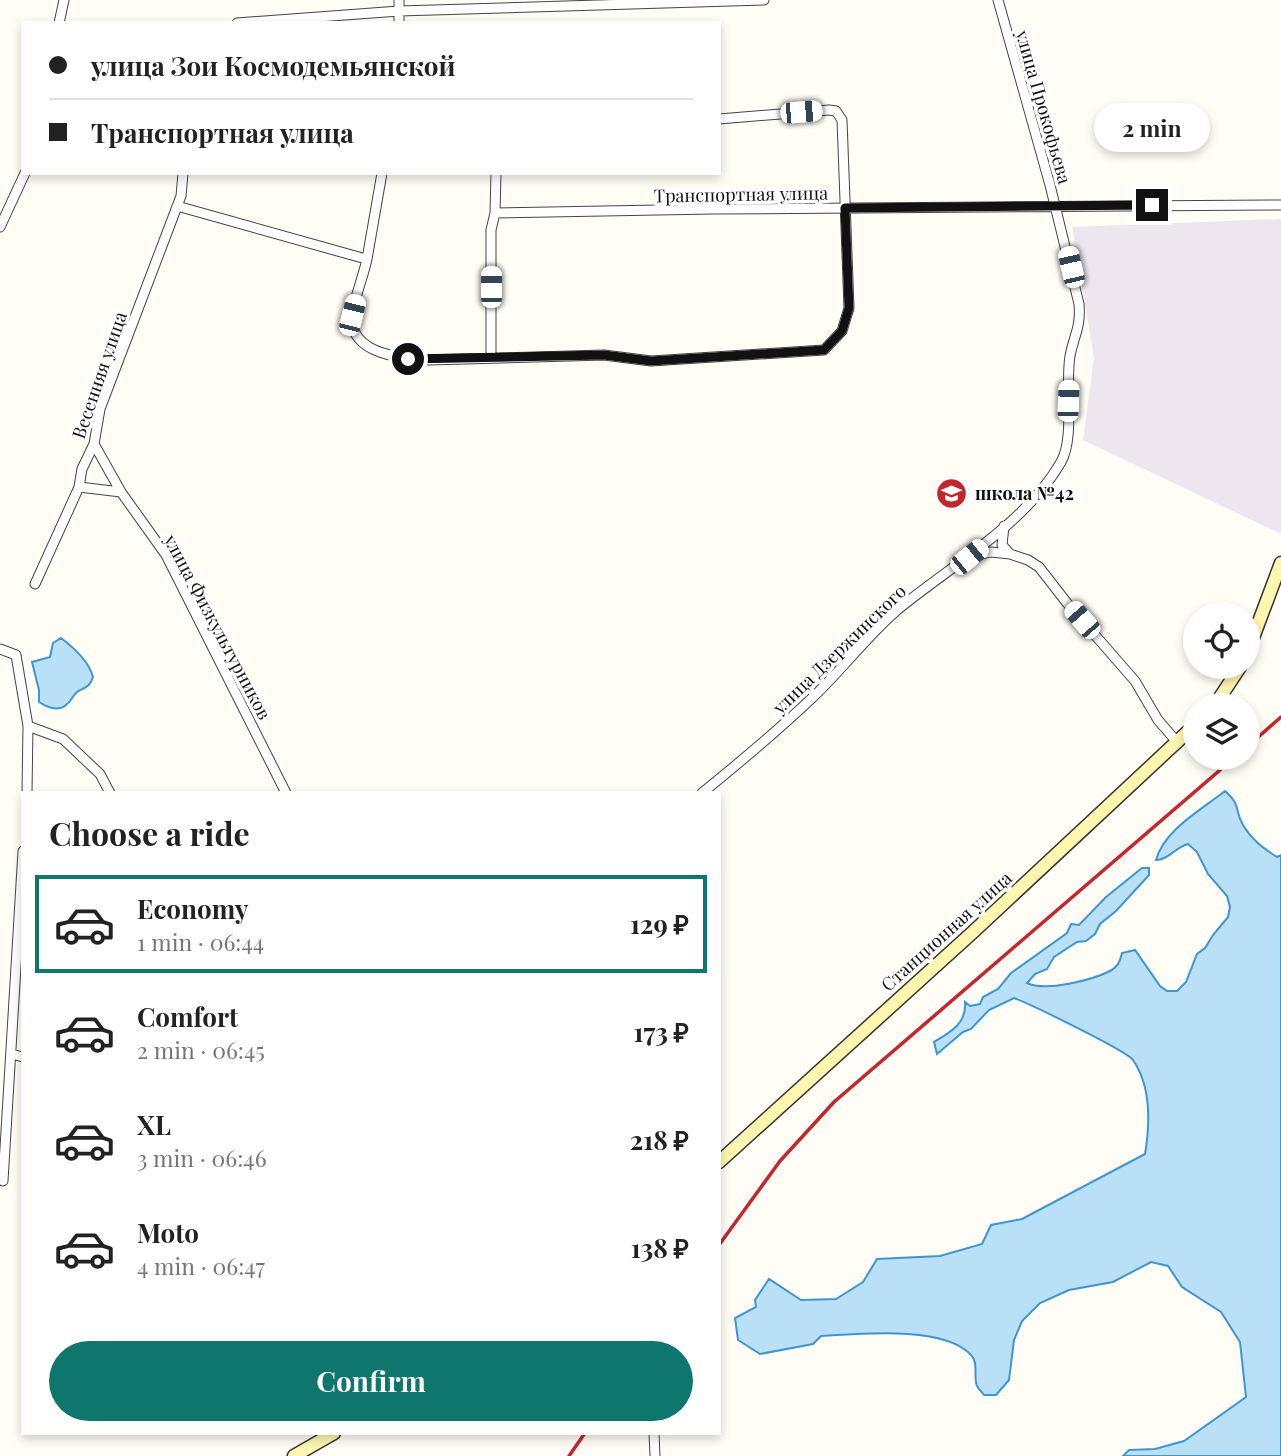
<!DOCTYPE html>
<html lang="en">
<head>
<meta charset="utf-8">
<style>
  :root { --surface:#fff; --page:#f2f2f2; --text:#222; --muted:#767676; --line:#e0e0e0; --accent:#0f766e }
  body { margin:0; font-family:"Playfair Display",serif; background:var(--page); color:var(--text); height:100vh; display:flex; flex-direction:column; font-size:26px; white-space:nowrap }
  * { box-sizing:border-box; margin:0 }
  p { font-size:23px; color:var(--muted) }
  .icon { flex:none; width:38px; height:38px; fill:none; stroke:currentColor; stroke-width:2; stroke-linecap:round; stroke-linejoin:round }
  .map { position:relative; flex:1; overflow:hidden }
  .drawer { position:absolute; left:21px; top:791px; width:700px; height:644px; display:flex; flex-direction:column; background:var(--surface); border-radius:0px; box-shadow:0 4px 10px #0003 }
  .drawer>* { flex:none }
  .guide { position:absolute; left:21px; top:21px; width:700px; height:154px; border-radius:0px; box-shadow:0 4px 10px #0003; display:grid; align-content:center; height:154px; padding:0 28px; background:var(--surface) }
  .tools { position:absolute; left:1183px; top:602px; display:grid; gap:14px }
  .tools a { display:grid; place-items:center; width:77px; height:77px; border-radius:50%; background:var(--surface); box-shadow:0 4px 10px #0003; font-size:35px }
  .end { position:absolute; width:32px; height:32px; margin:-16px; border:9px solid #111; background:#fff; box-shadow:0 0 0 4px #fff }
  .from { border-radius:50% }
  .bubble { position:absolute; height:49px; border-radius:24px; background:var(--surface); box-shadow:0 4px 10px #0003; font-size:23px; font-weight:700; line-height:49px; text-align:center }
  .car { position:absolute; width:21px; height:42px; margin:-21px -10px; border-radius:9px; box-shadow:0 0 5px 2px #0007; background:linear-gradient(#fff 24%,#345 0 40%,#fff 0 76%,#345 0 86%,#fff 0) }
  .guide b { display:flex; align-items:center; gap:24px; height:66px; font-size:26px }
  .guide b+b { border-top:2px solid var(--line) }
  .guide i { width:18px; height:18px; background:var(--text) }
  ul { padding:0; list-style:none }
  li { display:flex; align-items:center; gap:21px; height:98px; margin:0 14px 10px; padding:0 14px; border:4px solid transparent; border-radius:0px }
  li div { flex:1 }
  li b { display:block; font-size:26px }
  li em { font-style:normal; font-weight:700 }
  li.current { border-color:var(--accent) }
  li>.icon { width:63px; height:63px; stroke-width:1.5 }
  h2 { padding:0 28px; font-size:32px; line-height:84px }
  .primary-button { display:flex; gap:14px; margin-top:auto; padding:14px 28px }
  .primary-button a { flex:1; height:80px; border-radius:42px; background:var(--accent); color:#fff; font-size:28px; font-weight:700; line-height:80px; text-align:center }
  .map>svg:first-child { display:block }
  .industrial { fill:#eee6ef }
  .water { fill:#b9e0f7; stroke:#3f96cf; stroke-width:2 }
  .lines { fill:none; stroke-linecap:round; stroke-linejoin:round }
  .street-casing { stroke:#444; stroke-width:11 }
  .secondary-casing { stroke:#333; stroke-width:15 }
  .street { stroke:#fff; stroke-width:9 }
  .secondary { stroke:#fff6b0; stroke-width:12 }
  .rail { stroke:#c4262e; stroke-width:3.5 }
  .route { stroke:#111; stroke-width:9 }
  .labels { text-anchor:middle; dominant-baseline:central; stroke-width:7; stroke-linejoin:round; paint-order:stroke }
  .street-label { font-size:18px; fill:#111; stroke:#fff }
  .poi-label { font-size:18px; font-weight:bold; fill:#111; stroke:#fff; text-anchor:start }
</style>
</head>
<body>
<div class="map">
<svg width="1281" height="1456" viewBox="0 0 1281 1456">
  <rect width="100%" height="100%" fill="#fffdf5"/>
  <!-- industrial -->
  <path class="industrial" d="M1281 219V534L1083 440 1094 358 1072 227Z"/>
  <!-- water -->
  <path class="water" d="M61 638C73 647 89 662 93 677 90 687 85 687 77 692 72 696 71 702 66 705 58 712 46 707 39 702V690L32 662 50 657 53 643Z
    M1225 791C1242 806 1234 810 1243 825 1252 840 1263 848 1277 857L1281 855V1456H1123L1129 1450 1155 1449 1184 1441 1246 1397 1240 1342 1221 1312 1182 1287 1168 1266 1151 1262 1113 1282 1069 1290 1040 1303 1022 1321 1014 1340 1009 1380 996 1395H984C982 1392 979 1390 977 1386 973 1377 979 1363 971 1355 944 1325 857 1334 821 1336L813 1344 760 1354 738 1340 735 1318 756 1307 755 1300 769 1279 801 1300 836 1299 863 1282 877 1259 940 1256 982 1244 991 1225 1022 1219 1145 1154C1150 1124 1151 1086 1133 1060 1127 1051 1030 1004 1014 998L989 1010 971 1029 963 1032 937 1054 934 1042C951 1032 967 1023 965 1002L970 1006 980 1004 983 997 998 989 1011 973 1067 933 1071 924 1079 925 1106 897 1142 868H1149V875L1116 911 1100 924 1095 934 1086 941 1077 942 1054 957 1047 969 1035 974 1027 983C1046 992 1092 980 1110 971 1118 967 1120 961 1122 953L1135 950 1160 986 1167 991H1177L1186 982 1197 954 1205 948 1213 935 1228 917 1230 907 1227 896 1208 874 1197 852 1188 844C1176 847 1168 860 1156 860 1164 830 1201 810 1225 791Z"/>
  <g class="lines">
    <defs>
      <path id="street" d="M399 0V23
        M59 23 64 0
        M237 23 399 11 764 0
        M382 173C377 202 372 231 367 259 363 278 354 298 352 317 350 354 402 359 429 360L604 355 651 361 824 350 842 331 849 308 842 120 836 111 829 110 719 119
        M177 206 366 259
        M495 213 713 209 1281 205
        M0 227 25 173
        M491 357V230L495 213 496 173
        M94 444 121 492 166 555 286 793
        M79 487 121 492
        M1004 526 1002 545 1010 554 1028 560 1039 567 1067 603 1135 681 1158 720 1177 742
        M973 556 991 552 1010 554
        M35 584 79 487 82 469 94 444 100 409 181 196 183 173
        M0 649 16 655 28 726 63 739 100 774 110 793
        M27 793 28 726
        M702 793C739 763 776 732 811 699 841 671 865 638 896 611 950 566 1025 525 1061 462 1075 438 1065 384 1070 356 1074 335 1081 328 1079 304L1050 185 998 0
        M11 1054 23 1057
        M3 1181 23 851
        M654 1433 655 1456"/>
      <path id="secondary" d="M1248 651 1281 563
        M1215 705 1240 667
        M719 1162 973 932 1195 725
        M294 1456 334 1433"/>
    </defs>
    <!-- street casing -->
    <use href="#street" class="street-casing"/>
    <!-- secondary casing -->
    <use href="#secondary" class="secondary-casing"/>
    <!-- street -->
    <use href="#street" class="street"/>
    <!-- secondary -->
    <use href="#secondary" class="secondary"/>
    <!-- rail -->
    <path class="rail" d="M1248 746 1281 717
      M719 1245 780 1161 834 1102 1234 758
      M569 1456 585 1433"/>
  </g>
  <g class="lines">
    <!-- route -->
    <path class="route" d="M408 359 604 355 651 361 824 350 842 331 849 308 845 208 1152 205"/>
  </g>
  <!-- icons -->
  <defs>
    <symbol id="school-disc" viewBox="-11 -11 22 22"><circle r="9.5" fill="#c4262e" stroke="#fff"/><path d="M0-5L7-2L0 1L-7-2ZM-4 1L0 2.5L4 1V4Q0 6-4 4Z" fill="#fff"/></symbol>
  </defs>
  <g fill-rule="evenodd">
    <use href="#school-disc" x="934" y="476" width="35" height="35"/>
  </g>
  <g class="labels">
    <!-- street labels -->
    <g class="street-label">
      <text transform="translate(1044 107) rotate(74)">улица Прокофьева</text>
      <text transform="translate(741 194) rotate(-1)">Транспортная улица</text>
      <text transform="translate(99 375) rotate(-71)">Весенняя улица</text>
      <text transform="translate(218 627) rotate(62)">улица Физкультурников</text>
      <text transform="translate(839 649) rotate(-44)">улица Дзержинского</text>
      <text transform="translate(946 931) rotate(-42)">Станционная улица</text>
    </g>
    <!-- poi labels -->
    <g class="poi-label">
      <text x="975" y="493">школа №42</text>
    </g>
  </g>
</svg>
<div class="tools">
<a><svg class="icon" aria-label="locate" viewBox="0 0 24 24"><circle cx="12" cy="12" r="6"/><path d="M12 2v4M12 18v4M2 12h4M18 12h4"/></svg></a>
<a><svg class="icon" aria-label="layers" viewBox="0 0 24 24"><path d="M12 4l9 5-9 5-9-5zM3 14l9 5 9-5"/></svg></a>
</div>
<i class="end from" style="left:408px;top:359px"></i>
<i class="end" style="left:1152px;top:205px"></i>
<div class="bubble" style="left:1094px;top:103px;width:116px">2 min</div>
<i class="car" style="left:801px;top:112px;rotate:85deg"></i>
<i class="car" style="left:1071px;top:267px;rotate:347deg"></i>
<i class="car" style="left:491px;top:287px;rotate:0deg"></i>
<i class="car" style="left:352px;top:315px;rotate:14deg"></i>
<i class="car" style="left:1068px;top:401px;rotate:2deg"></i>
<i class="car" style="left:969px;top:557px;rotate:51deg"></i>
<i class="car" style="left:1082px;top:620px;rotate:319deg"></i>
<div class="guide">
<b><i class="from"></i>улица Зои Космодемьянской</b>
<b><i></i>Транспортная улица</b>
</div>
<section class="drawer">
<h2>Choose a ride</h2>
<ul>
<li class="current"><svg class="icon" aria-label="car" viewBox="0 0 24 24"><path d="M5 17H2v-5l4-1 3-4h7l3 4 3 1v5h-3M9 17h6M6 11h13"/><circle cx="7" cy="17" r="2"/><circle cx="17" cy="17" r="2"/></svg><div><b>Economy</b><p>1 min · 06:44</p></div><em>129 ₽</em></li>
<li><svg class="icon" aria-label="car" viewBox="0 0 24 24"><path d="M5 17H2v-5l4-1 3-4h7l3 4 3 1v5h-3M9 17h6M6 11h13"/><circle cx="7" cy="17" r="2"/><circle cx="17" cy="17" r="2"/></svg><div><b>Comfort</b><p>2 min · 06:45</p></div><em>173 ₽</em></li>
<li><svg class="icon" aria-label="car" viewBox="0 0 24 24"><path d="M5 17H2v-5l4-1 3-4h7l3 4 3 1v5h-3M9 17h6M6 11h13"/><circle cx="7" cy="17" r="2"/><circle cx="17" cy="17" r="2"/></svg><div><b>XL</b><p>3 min · 06:46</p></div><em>218 ₽</em></li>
<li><svg class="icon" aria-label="car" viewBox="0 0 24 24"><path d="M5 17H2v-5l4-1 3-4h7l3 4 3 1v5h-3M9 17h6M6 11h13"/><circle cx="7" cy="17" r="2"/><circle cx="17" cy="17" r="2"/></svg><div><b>Moto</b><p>4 min · 06:47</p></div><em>138 ₽</em></li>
</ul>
<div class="primary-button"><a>Confirm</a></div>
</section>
</div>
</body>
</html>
